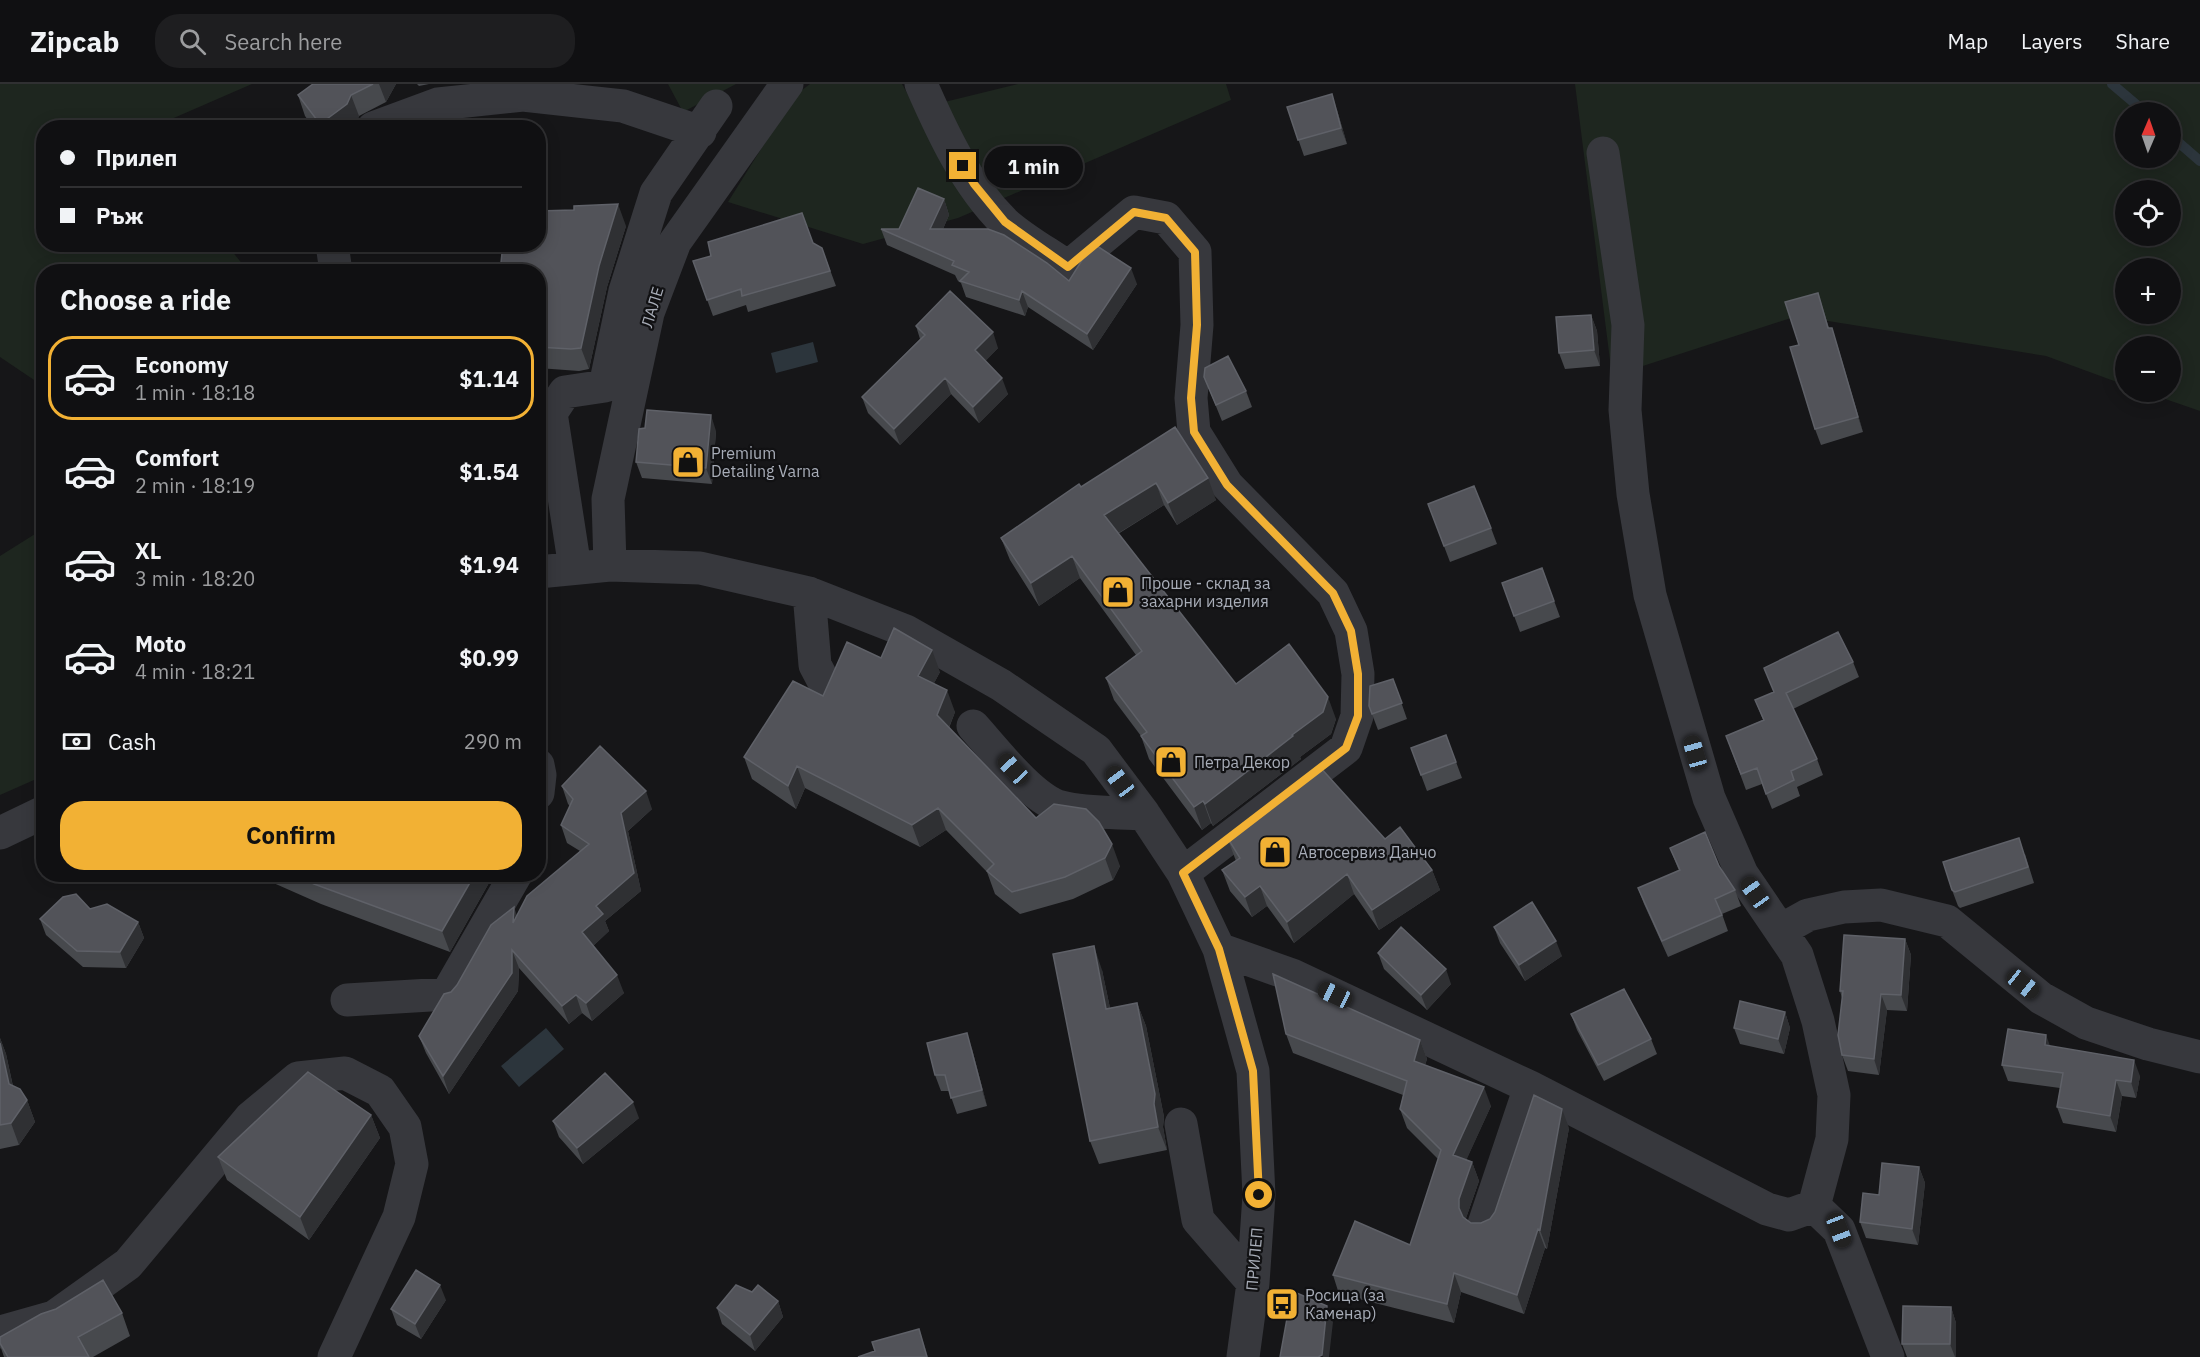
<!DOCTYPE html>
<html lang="en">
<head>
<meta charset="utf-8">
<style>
  :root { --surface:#101012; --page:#1e1e20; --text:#f1f3f6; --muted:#9c9d9f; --line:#303032; --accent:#f2b134 }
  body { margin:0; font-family:"IBM Plex Sans",sans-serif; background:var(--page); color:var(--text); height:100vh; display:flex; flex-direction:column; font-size:22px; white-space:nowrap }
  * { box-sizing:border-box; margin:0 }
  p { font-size:20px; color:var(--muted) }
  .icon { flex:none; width:33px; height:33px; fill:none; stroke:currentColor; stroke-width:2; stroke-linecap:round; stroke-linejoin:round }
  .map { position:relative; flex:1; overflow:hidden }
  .sheet { position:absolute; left:36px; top:180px; width:510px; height:618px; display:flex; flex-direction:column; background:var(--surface); border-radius:24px; box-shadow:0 3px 15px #0003,0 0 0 2px var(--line) }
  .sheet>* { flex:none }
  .hud { position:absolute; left:36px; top:36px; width:510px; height:132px; border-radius:24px; box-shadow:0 3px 15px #0003,0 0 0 2px var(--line); display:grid; align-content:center; height:132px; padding:0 24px; background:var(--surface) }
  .needle { width:39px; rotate:2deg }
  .tools { position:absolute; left:2115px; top:18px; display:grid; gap:12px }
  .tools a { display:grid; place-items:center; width:66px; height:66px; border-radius:50%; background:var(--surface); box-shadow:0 3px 15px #0003,0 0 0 2px var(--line); font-size:30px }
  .end { position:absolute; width:27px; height:27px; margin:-14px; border:8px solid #f2b134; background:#111; box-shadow:0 0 0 3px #111 }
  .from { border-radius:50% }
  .bubble { position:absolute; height:42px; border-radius:21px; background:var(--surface); box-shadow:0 3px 15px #0003,0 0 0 2px var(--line); font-size:20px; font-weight:700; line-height:42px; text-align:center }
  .car { position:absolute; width:18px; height:36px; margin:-18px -9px; border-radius:8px; box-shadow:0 0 4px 2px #0007; background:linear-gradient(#222 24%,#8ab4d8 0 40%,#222 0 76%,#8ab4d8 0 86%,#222 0) }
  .hud b { display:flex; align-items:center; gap:21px; height:57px; font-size:22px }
  .hud b+b { border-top:2px solid var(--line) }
  .hud i { width:15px; height:15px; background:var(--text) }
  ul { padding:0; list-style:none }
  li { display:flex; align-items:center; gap:18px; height:84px; margin:0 12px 9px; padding:0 12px; border:3px solid transparent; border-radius:24px }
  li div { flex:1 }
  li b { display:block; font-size:22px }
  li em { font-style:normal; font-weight:700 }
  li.current { border-color:var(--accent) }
  li>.icon { width:54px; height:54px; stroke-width:1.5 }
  h2 { padding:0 24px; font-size:27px; line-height:72px }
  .pay { display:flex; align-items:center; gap:15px; height:66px; padding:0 24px; font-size:22px }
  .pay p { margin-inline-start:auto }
  .action { display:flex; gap:12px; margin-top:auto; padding:12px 24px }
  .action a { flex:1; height:69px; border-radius:24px; background:var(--accent); color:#111; font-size:24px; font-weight:700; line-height:69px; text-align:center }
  header { display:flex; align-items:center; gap:36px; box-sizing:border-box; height:84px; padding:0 30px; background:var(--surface); border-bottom:2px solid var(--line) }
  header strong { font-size:28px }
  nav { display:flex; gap:33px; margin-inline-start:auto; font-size:21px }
  .search { width:420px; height:54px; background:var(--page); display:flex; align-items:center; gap:15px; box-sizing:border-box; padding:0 21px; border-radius:24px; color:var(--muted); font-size:22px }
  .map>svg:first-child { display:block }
  .green { fill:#1e261f; fill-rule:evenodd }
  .water { fill:#2c353c }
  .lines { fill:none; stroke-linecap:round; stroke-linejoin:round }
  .stream { stroke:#2c353c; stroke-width:10 }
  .minor { stroke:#37383d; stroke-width:33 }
  .wall { fill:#47494d }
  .shaded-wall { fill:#2f3033 }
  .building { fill:#525359; stroke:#5f6168; stroke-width:1.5 }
  .route { stroke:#f2b134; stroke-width:8 }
  .labels { text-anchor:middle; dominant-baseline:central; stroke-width:4.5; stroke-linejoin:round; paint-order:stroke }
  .street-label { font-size:16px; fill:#a8adb8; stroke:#111113 }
  .poi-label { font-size:16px; fill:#a8adb8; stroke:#111113; text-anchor:start }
</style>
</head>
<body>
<header>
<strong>Zipcab</strong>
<div class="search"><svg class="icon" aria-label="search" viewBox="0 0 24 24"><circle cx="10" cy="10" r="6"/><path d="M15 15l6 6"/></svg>Search here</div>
<nav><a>Map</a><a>Layers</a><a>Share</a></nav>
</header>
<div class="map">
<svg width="2200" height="1273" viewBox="0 0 2200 1273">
  <rect width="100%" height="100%" fill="#161618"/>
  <!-- green -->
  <path class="green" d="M0 0H252L153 43 44 44V160L227 161 248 187 44 188 43 302 0 273Z
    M668 0H736L683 28Z
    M810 0H902L916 25 1018 0H1226L1231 16 958 134 863 160 728 118 794 12Z
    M1575 0H2200V327L2145 308H2170V262H2126L2125 301 2046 272 1797 232 1612 292ZM2126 28H2170V74H2126ZM2126 106H2170V152H2126ZM2126 184H2170V230H2126Z
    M43 445V692L0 711V472Z"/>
  <!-- water -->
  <path class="water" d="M813 258 818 278 776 289 771 269Z
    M546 944 564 965 519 1003 501 982Z"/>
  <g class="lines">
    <!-- stream -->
    <path class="stream" d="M2112 0 2145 28
      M2170 51 2200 77"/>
    <!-- minor -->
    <path class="minor" d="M921 0C942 48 966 100 1004 138 1021 154 1048 169 1068 183L1134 128 1166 134 1195 168 1197 241 1191 314 1194 348 1227 401 1333 509 1351 547 1358 590 1357 632 1346 664 1183 789
      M373 44 438 20 523 11 623 22 700 48
      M332 160 336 188
      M610 481 608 415 648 229 675 158 787 0
      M575 484 551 329 565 308 605 302 625 207 656 109 716 22
      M538 488 610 481 700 484 809 509 906 547 1001 601 1096 666 1144 730 1183 789 1219 865 1253 987 1259 1111 1253 1199 1243 1273
      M809 509 815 581 824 598
      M973 642C994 665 1032 715 1061 723 1087 730 1118 728 1144 730
      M538 681 540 691 538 709
      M0 749 44 728
      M1781 846 1808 831 1844 823 1881 821 1947 837 2041 914 2086 939 2148 960 2200 973
      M1219 865 1292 891 1530 1003 1767 1125 1789 1131 1814 1122 1832 1055 1834 1011 1818 937 1797 871 1742 790 1709 714 1650 511 1633 410 1625 326 1628 241 1603 69
      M347 916 447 910 516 790
      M1181 1040 1198 1136 1253 1199
      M1814 1122 1839 1146 1888 1273
      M1484 1140 1530 1003
      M0 1248 54 1233 128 1180 250 1034 298 994 345 989 380 1007 405 1043 412 1080 399 1133 334 1273"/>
  </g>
  <!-- wall -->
  <path class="wall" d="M313 0H396L386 18 359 32 355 41 351 44H314L305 32 298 11Z
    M417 0H429L419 2Z
    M1287 23 1337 26 1347 60 1304 72Z
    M944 115 949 131 943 145 1069 197 1137 200 1093 266 1028 223 1025 232 966 213 961 199 958 197 955 191 887 161 881 145H899Z
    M626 142 607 203 589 285 579 287 538 284V188Z
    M813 159 822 164 836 202 748 228 746 221 713 232 693 177Z
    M1818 209 1829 244 1837 260 1863 348 1821 361 1815 345 1799 261Z
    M1591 231 1597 247 1600 282 1565 285 1559 269Z
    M916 242 998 264 985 277 1008 310 979 339 951 310 900 361 868 329 862 313 920 255Z
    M1204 293 1246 307 1252 323 1222 337Z
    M1175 343 1216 416 1177 441 1164 421 1118 450 1236 600 1336 635 1331 650 1300 673 1301 675 1213 742 1211 739 1202 746 1149 675 1141 652 1114 616 1106 594 1136 571 1080 494 1039 522 1010 476 1001 454Z
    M716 347 712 400 642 394 636 378Z
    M1428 420 1491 444 1497 460 1450 478Z
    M1542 484 1560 533 1520 548 1502 499Z
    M881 574 940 588 934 599 955 628 949 644 1036 734 1120 782 1113 796 1073 815 1020 830 995 810 987 788 946 746 920 763 805 704 796 725 752 695 744 673 823 612Z
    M1853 578 1859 593 1793 625 1817 675 1823 691 1797 703 1800 712 1772 725 1762 700 1746 706 1726 652 1763 636 1755 616 1774 608 1764 584Z
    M1393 595 1407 635 1378 646 1369 622Z
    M1446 651 1462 694 1427 707 1411 664Z
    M562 702 652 725 628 747 641 807 605 837 609 847 593 862 624 909 592 937 582 929 569 940 519 884 518 907 449 1010 426 969 419 952 451 908 517 831 580 767 567 759 561 741 570 722 568 720Z
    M1227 753 1385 755 1432 786 1440 806 1379 846 1354 810 1294 859 1267 822 1252 833 1230 807 1222 786 1236 777Z
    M1670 764 1719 782 1735 806 1741 822 1722 830 1728 847 1668 873 1644 820 1638 804 1679 787Z
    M2025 770 2034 799 1960 824 1958 822 1952 806Z
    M267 790H494L450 868 321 820 269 797Z
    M90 825 138 838 144 854 126 884 83 883 46 851 40 835Z
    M1494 843 1562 872 1525 897 1500 859Z
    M1905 855 1911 871 1907 927 1887 926 1879 991 1848 987 1842 971V914L1840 907Z
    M1378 869 1451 900 1427 926 1384 885Z
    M1102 886 1110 924 1137 919 1146 942 1164 1033 1163 1043 1167 1066 1099 1080 1090 1057Z
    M1785 928 1790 944 1784 970 1740 960 1734 944Z
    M1571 930 1651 955 1657 970 1604 997 1577 946Z
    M1286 950 1420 956 1427 975 1425 981 1491 1022 1466 1076 1472 1078 1479 1097 1466 1134V1135L1471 1139H1481L1490 1135 1569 1044 1547 1165 1545 1164 1524 1230 1461 1208 1454 1239 1339 1210 1333 1191 1410 1161 1438 1075 1407 1044 1400 1025 1403 1011 1293 969Z
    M0 954 6 970 13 1002 27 1016 35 1038 19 1061 0 1065Z
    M2050 962 2140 992 2136 1014 2122 1012 2116 1048 2063 1039 2057 1023 2060 1004 2008 997 2002 981Z
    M972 965 987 1022 957 1030 949 1007H941L935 991Z
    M371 1031 380 1054 309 1156 227 1096 218 1073Z
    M639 1034 583 1080 559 1053 553 1037Z
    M1919 1083 1925 1099 1918 1161 1866 1154 1860 1138 1879 1111Z
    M752 1208 778 1217 783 1233 755 1267 722 1240 717 1224Z
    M446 1216 421 1255 397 1241 391 1225Z
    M1951 1223 1956 1239V1273H1907L1902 1260Z
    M122 1229 130 1252 93 1273H4L0 1261V1253Z"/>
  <!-- shaded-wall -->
  <path class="shaded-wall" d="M379 0H396L386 18Z
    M1332 10 1337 26 1347 60 1341 44Z
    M351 11 359 32 355 41 351 44H321L320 40Z
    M944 115 949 131 936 161 930 145Z
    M618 120 626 142 607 203 589 285 581 264 599 182Z
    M1131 184 1137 200 1093 266 1087 250Z
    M1022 207 1028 223 1025 232 1019 216Z
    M1591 231 1597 247 1600 282 1594 266Z
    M1832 244 1837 260 1863 348 1858 333Z
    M993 248 998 264 981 282 975 266Z
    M945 294 951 310 900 361 894 345Z
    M1002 294 1008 310 979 339 973 323Z
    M711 331 716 347 712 400 706 384Z
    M1208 394 1216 416 1177 441 1168 419Z
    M1156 399 1164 421 1112 453 1104 431Z
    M1072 472 1080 494 1039 522 1031 499Z
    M932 566 940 588 926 614 918 592Z
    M947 606 955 628 945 653 937 631Z
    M1328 613 1336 635 1331 650 1300 673 1301 675 1213 742 1205 720 1292 651Z
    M797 682 805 704 796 725 788 702Z
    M646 707 652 725 628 747 641 807 605 837 609 847 589 866 582 848 621 729Z
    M1203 717 1211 739 1202 746 1194 723Z
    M938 724 946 746 920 763 912 741Z
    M1112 760 1120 782 1113 796 1105 774Z
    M1432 786 1440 806 1379 846 1372 826Z
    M475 790H494L450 868 442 847Z
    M1347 790 1354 810 1294 859 1287 838Z
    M1260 802 1267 822 1252 833 1245 813Z
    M514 823 520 840 513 839Z
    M138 838 144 854 126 884 120 868Z
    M1905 855 1911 871 1907 927 1901 911Z
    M1556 857 1562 872 1525 897 1519 881Z
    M1094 862 1102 886 1115 948 1106 925Z
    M512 866 519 884 518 907 449 1010 443 992Z
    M1446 885 1451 900 1427 926 1421 911Z
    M617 891 624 909 592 937 586 919Z
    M1881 910 1887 926 1879 991 1874 975Z
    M576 911 582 929 569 940 562 922Z
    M1137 919 1146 942 1164 1033 1163 1043 1167 1066 1158 1043Z
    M1785 928 1790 944 1784 970 1778 955Z
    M967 949 972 965 987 1022 982 1006Z
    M2046 951 2052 967 2045 961Z
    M0 954 6 970 17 1022 9 1000 0 959Z
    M1420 956 1427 975 1420 996 1414 977Z
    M2134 976 2140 992 2136 1014 2131 998Z
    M2116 996 2122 1012 2116 1048 2110 1032Z
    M1484 1003 1491 1022 1460 1090 1453 1071Z
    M27 1016 35 1038 19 1061 11 1039Z
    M633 1018 639 1034 583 1080 577 1064Z
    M1562 1025 1569 1044 1547 1165 1540 1146Z
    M371 1031 380 1054 309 1156 300 1133Z
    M1472 1078 1479 1097 1466 1134V1143L1459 1124V1115Z
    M1919 1083 1925 1099 1918 1161 1912 1145Z
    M1538 1145 1545 1164 1524 1230 1517 1211Z
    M1454 1189 1461 1208 1454 1239 1447 1220Z
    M440 1201 446 1216 421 1255 415 1240Z
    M778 1217 783 1233 755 1267 750 1251Z
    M1327 1222 1333 1238 1329 1273H1323L1322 1271Z
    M1951 1223 1956 1239V1273H1955L1950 1260Z
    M919 1245 926 1266 928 1273H927Z"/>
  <!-- building -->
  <path class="building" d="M313 0H373L351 11 347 20 320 40 298 11Z
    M1332 10 1341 44 1298 56 1287 23Z
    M918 104 944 115 930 145H988L1004 151 1047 179 1069 197 1084 173 1097 162 1131 184 1087 250 1022 207 1019 216 960 197 969 188 952 181 954 177 881 145H899Z
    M618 120 599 182 581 264 571 265 538 263V188H500L503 160H538V127L574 126V122Z
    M802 129 813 159 822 164 830 187 742 212 741 205 707 216 693 177 711 172 708 158Z
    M950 207 993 248 975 266 1002 294 973 323 945 294 894 345 862 313 925 251 916 242Z
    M1818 209 1828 244H1832L1858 333 1815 345 1790 263 1799 261 1785 218Z
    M1591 231 1594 266 1559 269 1556 233Z
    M1228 272 1246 307 1216 321 1204 293 1205 284Z
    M647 326 711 331 706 384 636 378 639 345 645 344Z
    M1175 343 1208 394 1168 419 1156 399 1104 431 1236 600 1289 560 1328 613 1323 628 1292 651 1293 652 1205 720 1203 717 1194 723 1141 652 1147 648 1106 594 1142 567 1072 472 1031 499 1001 454 1079 400 1081 403Z
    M1474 402 1491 444 1444 462 1428 420Z
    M1542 484 1554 517 1514 532 1502 499Z
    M894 544 932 566 918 592 947 606 937 631 1036 734 1054 720 1086 725 1099 738 1112 760 1105 774 1065 793 1012 808 987 787 994 780 938 724 912 741 797 682 788 702 744 673 793 597 823 612 847 558 881 574Z
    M1838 548 1853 578 1786 609 1817 675 1791 687 1794 696 1766 710 1757 684 1741 690 1726 652 1764 636 1755 616 1774 608 1764 584Z
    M1393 595 1402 619 1372 630 1369 622 1370 602Z
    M1446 651 1456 678 1421 691 1411 664Z
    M600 662 646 707 621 729 634 789 596 822 603 830 582 848 617 891 586 919 576 911 562 922 512 866V889L443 992 419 952 444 910 451 908 457 901 491 841 514 823 513 839 527 812 589 760 561 741 573 715 562 702Z
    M1319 682 1385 755 1400 743 1432 786 1372 826 1347 790 1287 838 1260 802 1245 813 1222 786 1240 774 1227 753Z
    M1705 748 1719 782 1735 806 1715 815 1722 831 1662 857 1638 804 1680 786 1670 764Z
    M2019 754 2028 783 1955 808 1952 806 1943 778Z
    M293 790H475L442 847 314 800Z
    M76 810 90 825 107 820 138 838 120 868 77 867 40 835 63 813Z
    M1532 818 1556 857 1519 881 1494 843Z
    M1401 843 1446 885 1421 911 1378 869Z
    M1844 851 1905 855 1901 911 1881 910 1874 975 1842 971 1838 951 1843 907H1840Z
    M1094 862 1106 925 1137 919 1155 1010 1154 1020 1158 1043 1090 1057 1053 870Z
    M1273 890 1420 956 1414 977 1484 1003 1453 1071 1472 1078 1459 1115V1124L1463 1133 1471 1139H1481L1490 1135 1495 1128 1534 1011 1562 1025 1540 1146 1538 1145 1517 1211 1454 1189 1447 1220 1333 1191 1355 1137 1410 1161 1441 1066 1400 1025 1407 997 1286 950Z
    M1624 905 1651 955 1598 981 1571 930Z
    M1740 917 1785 928 1778 955 1734 944Z
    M2008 945 2046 951 2045 961 2134 976 2131 998 2116 996 2110 1032 2057 1023 2063 989 2002 981Z
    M967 949 982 1006 951 1014 945 991H935L927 959Z
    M0 959 9 1000 20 1005 27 1016 11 1039 0 1041Z
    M308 988 371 1031 300 1133 218 1073Z
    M605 989 633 1018 577 1064 553 1037Z
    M1882 1079 1919 1083 1912 1145 1860 1138 1863 1109 1879 1111Z
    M416 1186 440 1201 415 1240 391 1225Z
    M103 1196 122 1229 78 1253 89 1273H8L0 1259V1253L41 1230 56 1225Z
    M736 1201 752 1208 758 1201 778 1217 750 1251 717 1224Z
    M1292 1207 1327 1222 1322 1271 1318 1273H1280Z
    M1903 1222 1951 1223 1950 1260H1902Z
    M919 1245 927 1273H858L875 1267 872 1258Z"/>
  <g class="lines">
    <!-- route -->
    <path class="route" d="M963 82 974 100 1005 138 1068 183 1134 128 1166 134 1195 168 1197 241 1191 314 1194 348 1227 401 1333 509 1351 547 1358 590V632L1346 664 1183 789 1219 865 1253 987 1259 1111"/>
  </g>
  <!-- icons -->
  <defs>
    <symbol id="shop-square" viewBox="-11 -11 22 22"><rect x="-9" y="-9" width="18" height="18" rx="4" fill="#f2b134" stroke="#111113"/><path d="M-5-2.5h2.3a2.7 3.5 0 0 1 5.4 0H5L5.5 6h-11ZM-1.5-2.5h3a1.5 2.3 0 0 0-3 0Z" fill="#111"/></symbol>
    <symbol id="bus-square" viewBox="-11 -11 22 22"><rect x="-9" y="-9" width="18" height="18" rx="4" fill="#f2b134" stroke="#111113"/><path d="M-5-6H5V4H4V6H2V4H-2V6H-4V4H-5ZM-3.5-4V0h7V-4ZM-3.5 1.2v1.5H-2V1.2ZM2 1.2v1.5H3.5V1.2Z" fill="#111"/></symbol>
  </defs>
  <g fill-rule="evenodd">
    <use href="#shop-square" x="669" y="359" width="38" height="38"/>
    <use href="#shop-square" x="1099" y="489" width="38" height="38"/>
    <use href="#shop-square" x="1152" y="659" width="38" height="38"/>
    <use href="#shop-square" x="1256" y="749" width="38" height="38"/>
    <use href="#bus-square" x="1263" y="1201" width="38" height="38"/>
  </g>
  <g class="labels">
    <!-- street labels -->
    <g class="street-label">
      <text transform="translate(652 223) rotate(-73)">ЛАЛЕ</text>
      <text transform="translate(1254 1175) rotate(-85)">ПРИЛЕП</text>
    </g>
    <!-- poi labels -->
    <g class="poi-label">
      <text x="711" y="369">Premium<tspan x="711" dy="18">Detailing Varna</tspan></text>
      <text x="1141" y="499">Проше - склад за<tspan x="1141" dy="18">захарни изделия</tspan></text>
      <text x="1194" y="678">Петра Декор</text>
      <text x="1298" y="768">Автосервиз Данчо</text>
      <text x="1305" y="1211">Росица (за<tspan x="1305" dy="18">Каменар)</tspan></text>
    </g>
  </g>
</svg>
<div class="tools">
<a><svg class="needle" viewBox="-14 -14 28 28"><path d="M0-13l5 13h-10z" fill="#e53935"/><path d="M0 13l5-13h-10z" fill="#9c9d9f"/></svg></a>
<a><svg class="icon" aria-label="locate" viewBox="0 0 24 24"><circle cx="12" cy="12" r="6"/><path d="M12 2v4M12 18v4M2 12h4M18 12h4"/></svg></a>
<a>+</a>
<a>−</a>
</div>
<i class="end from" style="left:1259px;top:1111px"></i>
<i class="end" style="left:963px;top:82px"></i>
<div class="bubble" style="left:984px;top:62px;width:99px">1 min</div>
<i class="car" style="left:1695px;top:669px;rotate:344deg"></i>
<i class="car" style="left:1013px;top:685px;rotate:317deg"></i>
<i class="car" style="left:1120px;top:698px;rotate:323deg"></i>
<i class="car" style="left:1755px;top:809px;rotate:325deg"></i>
<i class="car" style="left:2023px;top:900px;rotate:129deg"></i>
<i class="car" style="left:1335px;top:911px;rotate:295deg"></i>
<i class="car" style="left:1839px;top:1146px;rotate:159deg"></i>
<div class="hud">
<b><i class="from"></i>Прилеп</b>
<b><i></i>Ръж</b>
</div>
<section class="sheet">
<h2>Choose a ride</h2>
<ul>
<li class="current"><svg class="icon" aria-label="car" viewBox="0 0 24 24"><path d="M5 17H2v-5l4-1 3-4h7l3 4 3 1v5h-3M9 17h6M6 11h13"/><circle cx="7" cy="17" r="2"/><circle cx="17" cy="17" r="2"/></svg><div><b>Economy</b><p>1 min · 18:18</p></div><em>$1.14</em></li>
<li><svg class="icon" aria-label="car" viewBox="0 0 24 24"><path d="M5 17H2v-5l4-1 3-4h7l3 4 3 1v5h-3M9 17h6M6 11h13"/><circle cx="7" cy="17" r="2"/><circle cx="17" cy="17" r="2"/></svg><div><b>Comfort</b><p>2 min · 18:19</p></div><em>$1.54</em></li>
<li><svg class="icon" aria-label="car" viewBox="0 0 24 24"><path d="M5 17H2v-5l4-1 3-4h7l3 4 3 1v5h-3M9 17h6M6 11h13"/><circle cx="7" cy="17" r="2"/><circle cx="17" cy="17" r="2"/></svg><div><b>XL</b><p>3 min · 18:20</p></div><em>$1.94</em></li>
<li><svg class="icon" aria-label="car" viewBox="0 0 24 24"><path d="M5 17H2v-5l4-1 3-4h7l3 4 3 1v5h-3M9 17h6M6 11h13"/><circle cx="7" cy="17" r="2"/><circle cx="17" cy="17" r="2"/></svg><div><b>Moto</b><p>4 min · 18:21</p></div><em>$0.99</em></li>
</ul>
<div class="pay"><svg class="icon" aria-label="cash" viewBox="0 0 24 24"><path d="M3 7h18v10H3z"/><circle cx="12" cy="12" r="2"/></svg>Cash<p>290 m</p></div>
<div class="action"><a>Confirm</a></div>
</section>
</div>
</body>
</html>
